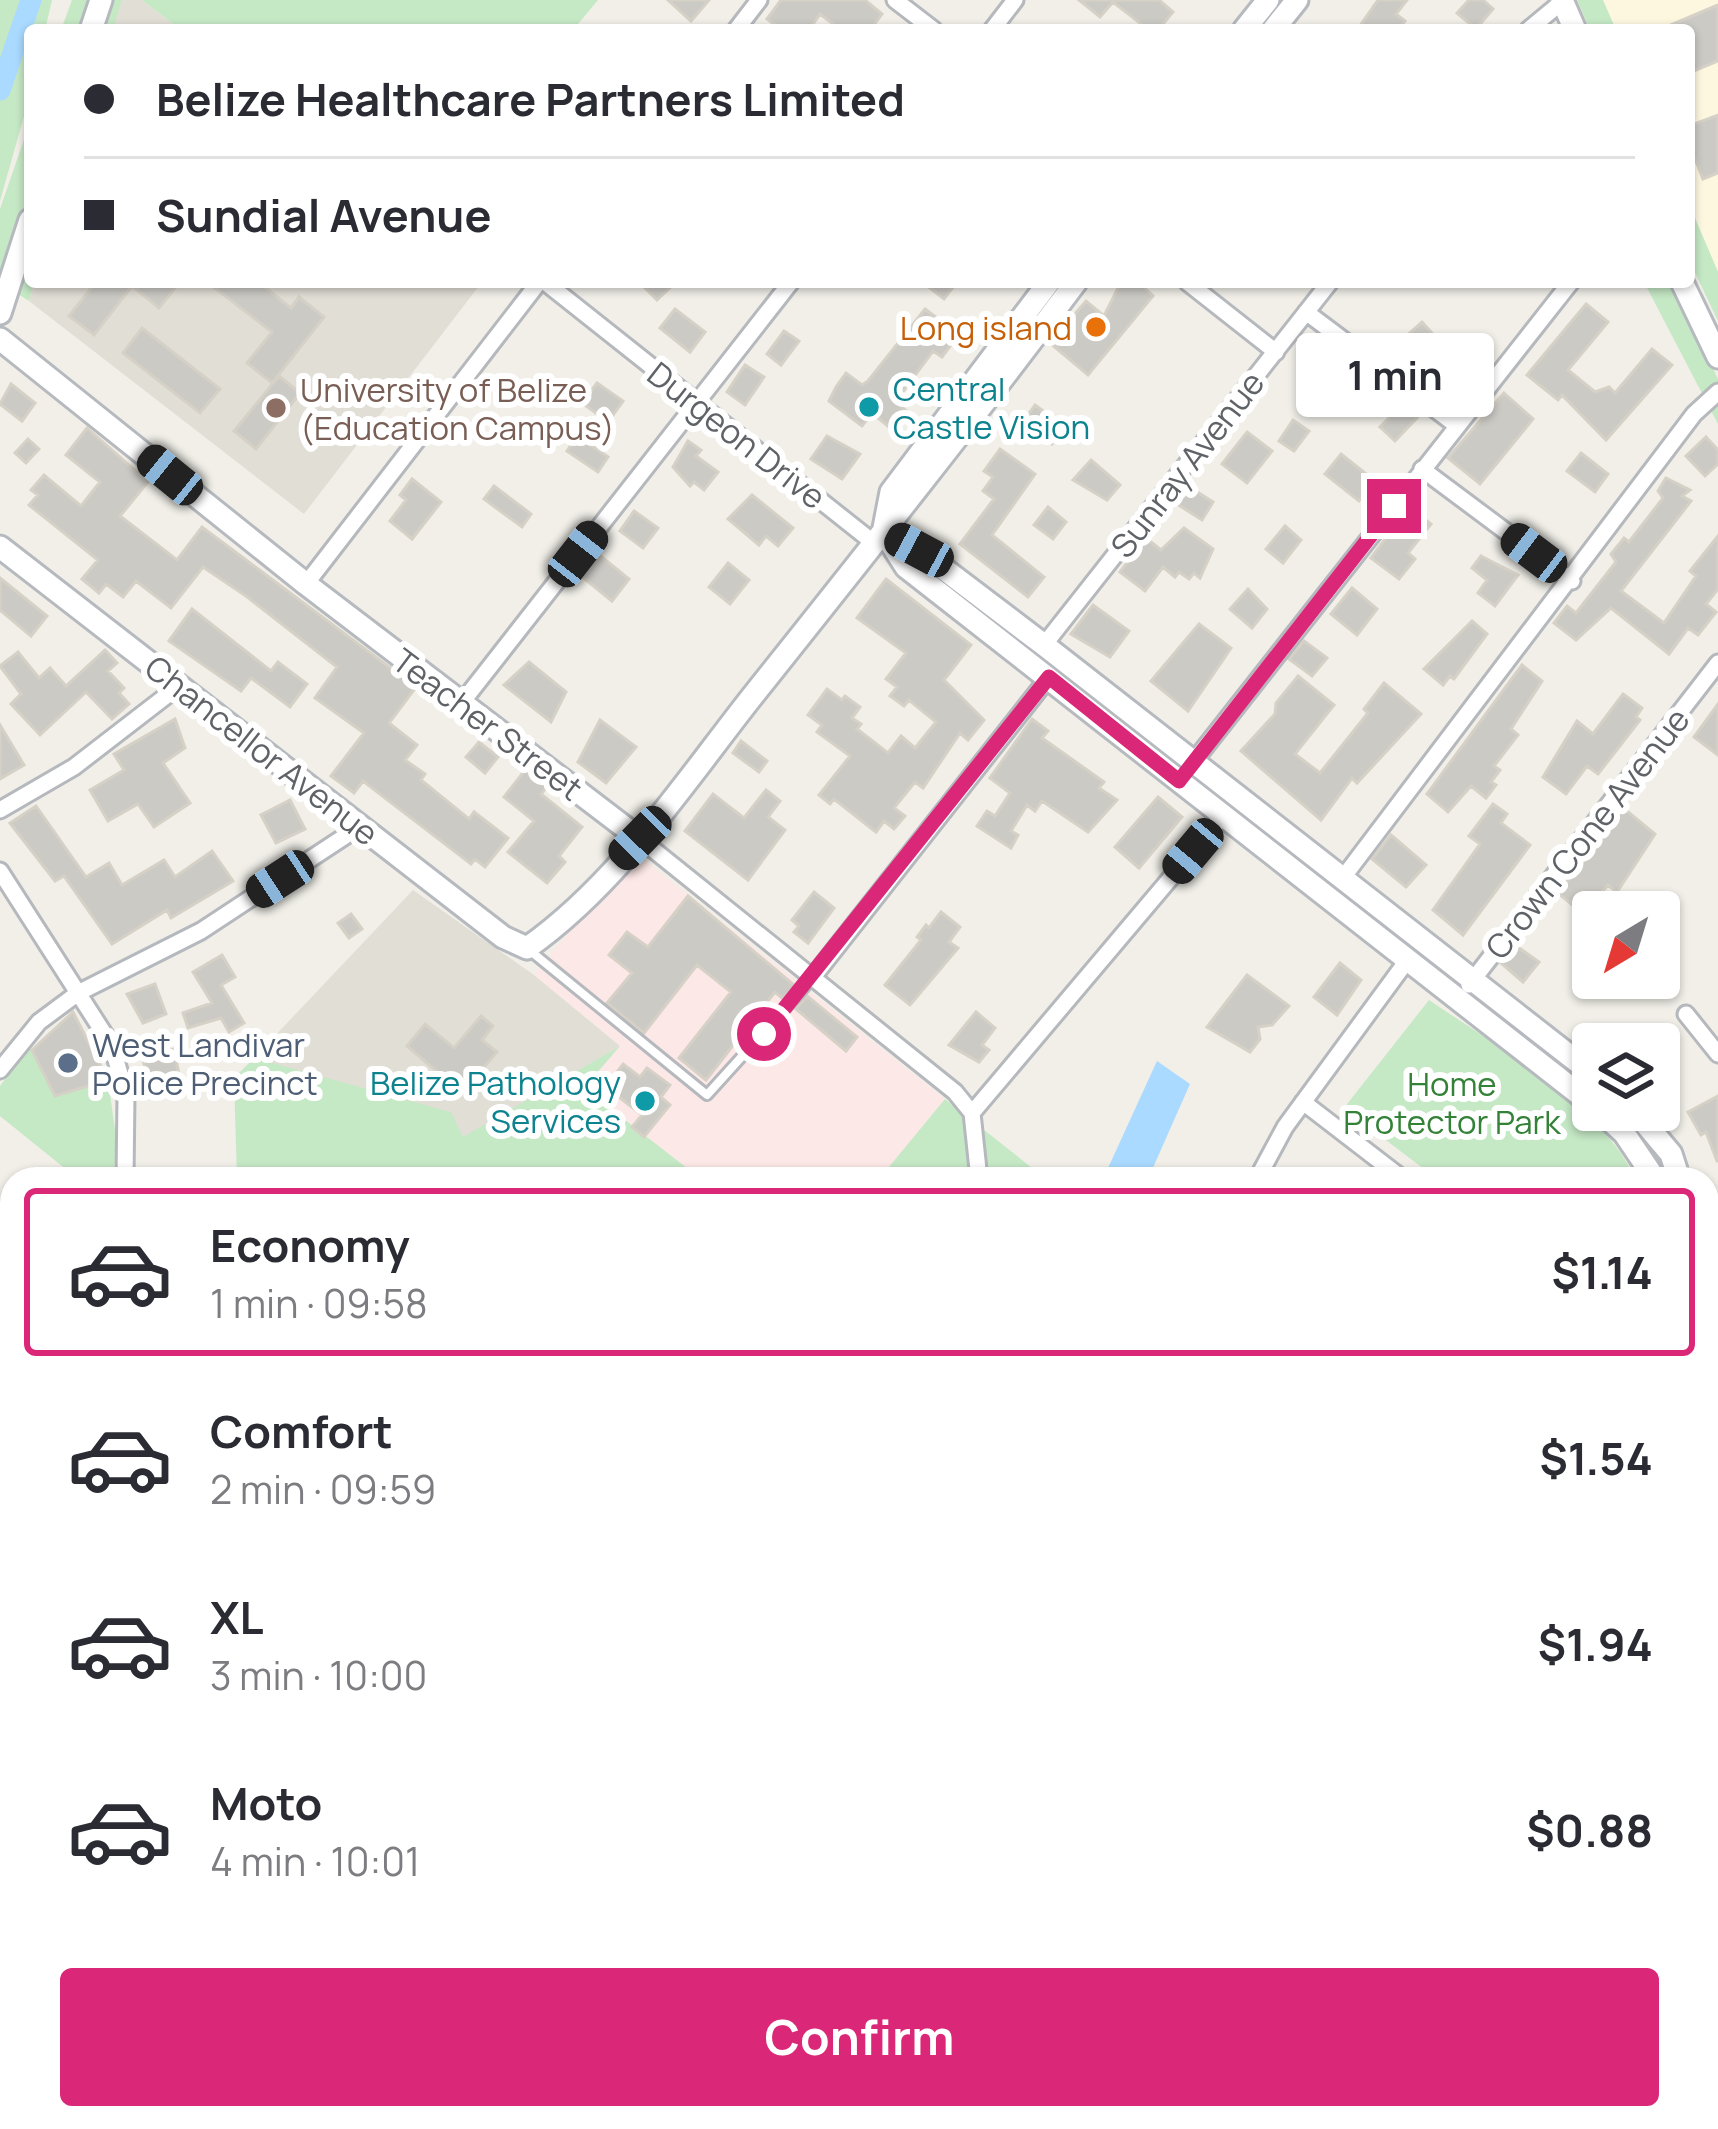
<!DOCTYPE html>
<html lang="en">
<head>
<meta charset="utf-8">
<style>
  :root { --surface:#fff; --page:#f7f7f7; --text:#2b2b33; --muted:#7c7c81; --line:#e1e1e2; --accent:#db2777 }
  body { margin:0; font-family:Manrope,sans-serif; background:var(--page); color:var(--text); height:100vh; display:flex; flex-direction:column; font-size:45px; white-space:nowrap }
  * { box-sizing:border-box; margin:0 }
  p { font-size:39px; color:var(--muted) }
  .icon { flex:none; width:66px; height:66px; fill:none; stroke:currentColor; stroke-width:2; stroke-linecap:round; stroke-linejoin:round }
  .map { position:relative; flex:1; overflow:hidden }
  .side { position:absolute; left:0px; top:1167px; width:1719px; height:963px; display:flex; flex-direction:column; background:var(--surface); border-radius:36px 36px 0 0; box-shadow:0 3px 9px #0004 }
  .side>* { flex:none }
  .hud { position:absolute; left:24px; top:24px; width:1671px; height:264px; border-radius:12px; box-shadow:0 3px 9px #0004; display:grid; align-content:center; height:264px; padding:0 60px; background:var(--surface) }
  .needle { width:78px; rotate:218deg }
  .controls { position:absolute; left:1572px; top:891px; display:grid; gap:24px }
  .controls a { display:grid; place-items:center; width:108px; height:108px; border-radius:12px; background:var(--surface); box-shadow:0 3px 9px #0004; font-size:60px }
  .end { position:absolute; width:54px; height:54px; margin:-27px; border:15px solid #db2777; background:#fff; box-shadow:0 0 0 6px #fff }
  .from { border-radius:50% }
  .bubble { position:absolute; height:84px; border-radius:12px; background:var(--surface); box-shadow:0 3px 9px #0004; font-size:39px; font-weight:700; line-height:84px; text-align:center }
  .car { position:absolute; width:36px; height:72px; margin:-36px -18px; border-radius:15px; box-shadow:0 0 9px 3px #0007; background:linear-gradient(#222 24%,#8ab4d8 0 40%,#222 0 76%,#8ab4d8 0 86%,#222 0) }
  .hud b { display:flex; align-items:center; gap:42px; height:114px; font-size:45px }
  .hud b+b { border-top:3px solid var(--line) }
  .hud i { width:30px; height:30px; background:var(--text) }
  ul { padding:21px 0 0; list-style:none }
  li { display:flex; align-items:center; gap:36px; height:168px; margin:0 24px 18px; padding:0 36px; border:6px solid transparent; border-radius:12px }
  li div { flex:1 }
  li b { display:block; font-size:45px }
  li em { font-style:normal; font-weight:700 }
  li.selected { border-color:var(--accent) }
  li>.icon { width:108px; height:108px; stroke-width:1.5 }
  .primary-button { display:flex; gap:24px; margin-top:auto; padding:24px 60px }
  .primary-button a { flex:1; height:138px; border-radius:12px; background:var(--accent); color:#fff; font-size:48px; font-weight:700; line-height:138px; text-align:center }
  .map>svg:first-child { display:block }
  .commercial { fill:#fef7e0 }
  .education { fill:#e1ded6 }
  .medical { fill:#fce8e6 }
  .green { fill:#c5e8c5 }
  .water { fill:#aadaff }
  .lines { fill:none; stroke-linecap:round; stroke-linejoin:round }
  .canal { stroke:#aadaff; stroke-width:21 }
  .building { fill:#cccac5; stroke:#d6d1c6; stroke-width:3 }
  .lane-casing { stroke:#b5b8bc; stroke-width:14 }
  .street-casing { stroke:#b5b8bc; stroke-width:21 }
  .secondary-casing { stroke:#b6babf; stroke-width:27 }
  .lane { stroke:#fff; stroke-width:8 }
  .street { stroke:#fff; stroke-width:15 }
  .secondary { stroke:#fff; stroke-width:21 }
  .route { stroke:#db2777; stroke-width:15 }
  .food-dot { fill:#e8710a; stroke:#fff; stroke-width:4.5 }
  .culture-dot { fill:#0f9aa8; stroke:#fff; stroke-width:4.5 }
  .education-dot { fill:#8d6e63; stroke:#fff; stroke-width:4.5 }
  .service-dot { fill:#5c6f8a; stroke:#fff; stroke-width:4.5 }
  .labels { text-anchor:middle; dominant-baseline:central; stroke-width:12; stroke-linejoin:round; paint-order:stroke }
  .food-label { font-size:33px; fill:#c56008; stroke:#fff; text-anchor:end }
  .culture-label { font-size:33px; fill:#0d838f; stroke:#fff; text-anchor:start }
  .education-label { font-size:33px; fill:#785e54; stroke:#fff; text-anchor:start }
  .street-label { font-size:33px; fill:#5f6368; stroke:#fff }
  .service-label { font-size:33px; fill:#4e5e75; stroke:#fff; text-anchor:start }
  .park-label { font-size:33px; fill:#348238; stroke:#fff }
</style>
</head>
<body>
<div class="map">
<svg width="1718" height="2129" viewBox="0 0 1718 2129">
  <rect width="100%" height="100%" fill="#f1efe8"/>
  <!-- commercial -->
  <path class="commercial" d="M1603 0H1718V272L1689 204V30H1616Z"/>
  <!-- education -->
  <path class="education" d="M122 0H142L181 30H112Z
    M34 282H482L304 514 29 301Z
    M413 890 534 975 620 1046 463 1138 254 1058Z
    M12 1780V2106L0 2100V1807Z
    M203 2118H340L336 2129H198Z
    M411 2118H597L594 2126 598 2129H435Z"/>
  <!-- medical -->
  <path class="medical" d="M634 852 945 1099 879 1179H701L583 1088 620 1045 534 975Z"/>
  <!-- green -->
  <path class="green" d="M0 0H52L45 30H30V95L0 201Z
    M72 0H122L113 30H61Z
    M142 0H598L573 30H181Z
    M1577 0H1603L1616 30H1590Z
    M30 122V282H34L29 301 0 282V209Z
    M1689 204 1718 272V321L1689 260Z
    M1644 282H1672L1718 379V424Z
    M1429 1000C1500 1049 1597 1100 1636 1179H1437L1344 1108Z
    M29 1046 55 1096 108 1080 117 1144 113 1179H78L0 1116V1086Z
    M620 1046 584 1088 701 1179H425L411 1168 384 1179H237L234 1078 254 1058 451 1112 463 1137Z
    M945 1099 1046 1179H879Z
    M1707 1392 1718 1405V1492L1707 1477Z
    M1707 1903 1718 1918V2129H1614L1606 2118H1707Z
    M0 2100 12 2106V2118H34L55 2129H0Z
    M73 2118H203L198 2129H68Z
    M260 2118H309L305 2129H255Z
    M340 2118H411L435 2129H336Z
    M597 2118H676L671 2129H598L593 2127Z"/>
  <!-- water -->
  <path class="water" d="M1157 1061 1190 1084 1148 1179H1103Z
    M676 2118H732L728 2129H671Z"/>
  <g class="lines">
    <!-- canal -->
    <path class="canal" d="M0 90 31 0"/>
  </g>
  <!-- building -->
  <path class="building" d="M668 0H709L691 21Z
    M781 0H865L882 14 870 30H841L820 14 809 30H782L767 19Z
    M1079 0H1159L1173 12 1158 30H1149L1113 2 1100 17Z
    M1378 0H1407L1396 14 1405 21 1398 30H1357Z
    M1469 0H1483L1493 9 1476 29 1457 13Z
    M1718 5V61L1689 73V30H1659Z
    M1718 115V173L1703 179 1689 143V126Z
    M96 282H180L159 308 132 286 94 335 69 316Z
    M207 282H258L291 308 299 297 324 317 272 383 247 363 272 332Z
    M639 282H676L657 300Z
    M922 282H957L944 299Z
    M1121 282H1138L1153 296 1088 375 1050 343 1086 301 1104 316Z
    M1586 304 1608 322 1568 370 1595 392 1609 387 1615 393 1652 349 1672 365 1606 440 1562 395 1558 400 1527 375Z
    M675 309 705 332 690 352 660 328Z
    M925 309 953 330 946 341 951 345 942 357 933 351 895 402 908 412 894 431 872 413 862 426 829 401 836 387 846 373 862 385 868 381Z
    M1422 322 1458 362 1449 372 1425 353 1413 364 1396 345Z
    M142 328 220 389 200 413 123 353Z
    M784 331 799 341 781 365 767 354Z
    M1327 350 1343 362 1321 390 1305 378Z
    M745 365 764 377 745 405 727 392Z
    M279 376 300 393 256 449 234 431Z
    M597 383 623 401 608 422 582 403Z
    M11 384 35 403 22 421 0 404Z
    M1504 393 1533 419 1480 484 1448 458Z
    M1403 404 1417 418 1395 441 1380 427Z
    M1035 405 1065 427 1052 444 1023 422Z
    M1293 420 1309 431 1294 451 1279 441Z
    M87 428 148 482 120 516 177 560 202 527 416 687 389 723 417 745 405 760 425 774 421 780 469 819 474 812 508 838 485 867 475 859 471 864 363 781 354 793 331 776 364 733 315 698 337 667 246 596 203 567 171 608 136 581 123 597 106 584 99 593 82 579 98 560 29 505 38 495 31 490 44 475 81 506 100 482 66 455Z
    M1247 432 1272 451 1247 483 1222 464Z
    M577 436 608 457 598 472 567 451Z
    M827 436 860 454 842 479 811 459Z
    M1706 437 1718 450V464L1705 476 1686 456Z
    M28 439 39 449 26 463 15 453Z
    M688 441 701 450 696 456 718 472 704 490 694 482 690 486 673 467Z
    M1000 449 1035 474 992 535 1044 577 1028 597 960 544 994 499 983 491 993 477 984 471Z
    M1581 453 1608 474 1595 492 1567 471Z
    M1341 454 1375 481 1359 501 1325 474Z
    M1091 460 1120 485 1107 500 1073 480Z
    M1666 478 1690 490 1682 496 1691 501 1621 591 1664 623 1696 576 1690 571 1718 536V589L1706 604 1716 612 1698 635 1688 628 1669 654 1611 608 1576 640 1554 623 1567 606 1576 613 1616 562 1611 554 1624 538 1629 542 1663 498 1658 491Z
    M412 479 441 502 412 539 390 521 406 500 400 495Z
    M494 486 531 514 522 527 484 499Z
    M1188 486 1213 502 1202 520 1177 504Z
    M752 495 793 528 778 546 766 536 759 545 728 519Z
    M1048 507 1066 522 1053 539 1034 525Z
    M1409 507 1431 524 1408 553 1415 559 1399 579 1371 558Z
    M634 511 658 528 643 548 620 531Z
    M1285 526 1301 540 1283 563 1266 549Z
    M1184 528 1213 549 1200 578 1194 573 1189 579 1179 572 1175 577 1163 567 1145 591 1120 572 1146 538 1161 550Z
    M598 554 629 579 612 601 580 575Z
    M1481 556 1518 575 1495 606 1478 593 1487 580 1472 568Z
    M728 563 749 580 730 604 709 587Z
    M0 578 47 616 31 636 0 610Z
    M886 579 971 645 944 680 984 720 968 740 960 733 923 788 915 782 894 808 905 816 894 829 884 821 876 832 834 799 830 804 819 795 850 756 817 732 822 725 808 715 827 689 842 700 845 696 860 707 852 718 861 724 857 729 888 753 901 736 915 748 936 722 909 700 904 706 890 696 897 687 886 679 906 653 857 618Z
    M1352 588 1377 609 1357 635 1331 614Z
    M1248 589 1267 609 1252 628 1230 609Z
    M1093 605 1129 631 1110 657 1071 634Z
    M192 609 271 671 278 662 307 684 290 707 251 678 241 691 169 641Z
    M1472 621 1487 634 1454 679 1450 676 1443 685 1424 669Z
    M1199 624 1231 648 1188 711 1151 681Z
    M1304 641 1327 658 1312 676 1289 659Z
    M105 650 117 663 108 671 124 688 119 693 129 704 112 719 86 692 40 735 11 704 21 694 0 666 18 652 39 678 50 668 66 686Z
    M529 662 566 692 551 722 504 685Z
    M1522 665 1542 681 1511 729 1518 735 1494 766 1500 770 1491 782 1496 785 1486 798 1471 786 1448 812 1427 794Z
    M1298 676 1334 705 1295 754 1320 773 1368 713 1364 709 1384 683 1421 714 1357 783 1352 778 1321 820 1241 751 1275 714 1276 703Z
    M1623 694 1642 708 1636 717 1640 720 1598 774 1587 766 1566 794 1543 777 1577 721 1593 734Z
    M1718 704V755L1694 737Z
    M175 719 185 748 163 763 190 803 154 827 138 804 108 821 90 790 124 770 114 754Z
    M1032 719 1048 731 1042 738 1104 782 1099 788 1117 800 1088 832 1042 801 1035 811 1027 805 1011 831 1018 835 1011 848 977 826 987 811 995 816 1010 793 990 778Z
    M600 720 636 747 606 783 578 762Z
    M0 725 24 765 0 779Z
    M741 741 767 761 759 772 733 753Z
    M479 742 498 757 485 773 466 757Z
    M525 770 547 787 541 794 582 827 559 856 565 862 547 883 508 852 534 821 504 797Z
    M766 790 780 801 768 817 785 830 748 880 685 831 713 794 744 818Z
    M1158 797 1182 817 1139 868 1115 847Z
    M290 800 305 829 276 843 261 815Z
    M1493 804 1507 814 1501 823 1530 845 1463 935 1433 910 1480 844 1469 836Z
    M36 806 86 877 109 863 122 885 164 860 175 877 212 851 233 881 171 918 167 910 112 944 64 876 55 881 10 823Z
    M1622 807 1655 834 1617 892 1608 885 1583 914 1558 893Z
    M1391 835 1426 865 1406 887 1372 859Z
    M814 892 834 908 808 943 794 932 799 926 792 920Z
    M688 896 795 986 783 999 775 992 706 1080 679 1058 731 992 697 965 644 1033 607 1003 632 973 609 955 627 932 648 947Z
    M941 912 960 927 949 942 958 948 910 1005 885 985 921 940 917 937 926 925 929 928Z
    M351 914 362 929 349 938 338 923Z
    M1515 945 1539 962 1523 982 1501 963Z
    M222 955 235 977 221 985 244 1023 229 1032 221 1018 188 1028 183 1013 212 1003 193 972Z
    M1340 963 1361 980 1337 1015 1314 997Z
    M1247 975 1289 1006 1272 1025 1258 1027 1260 1039 1250 1052 1207 1027Z
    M155 984 166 1014 143 1023 127 994Z
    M807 996 857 1037 846 1051 796 1009Z
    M73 1012 108 1080 55 1096 32 1050Z
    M976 1012 995 1028 982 1045 989 1050 979 1062 949 1045Z
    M481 1016 493 1026 482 1040 497 1052 462 1093 407 1046 425 1024 454 1048Z
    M174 1049 179 1074 148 1081 142 1056Z
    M623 1064 640 1077 647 1068 670 1085 661 1097 670 1105 644 1137 632 1127 642 1115 606 1087Z
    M1718 1096V1161H1717L1706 1132 1701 1135 1688 1112Z"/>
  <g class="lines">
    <defs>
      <path id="lane" d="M528 949 707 1095 811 980
        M533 2129 537 2118"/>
      <path id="street" d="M895 0 934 30
        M736 30 759 0
        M992 30 1015 0
        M1528 30 1563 1
        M545 282 874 543
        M1187 282 1276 352
        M1306 312 1456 425
        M1422 469 1572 581
        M306 584 539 282
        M1044 645 1330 282
        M460 705 791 282
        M1191 765 1571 282
        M0 810 74 767 179 686
        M640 839 955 1092 972 1113
        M0 871 112 1046 126 1095 125 1179
        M1342 879 1694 414 1718 392
        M813 977 1049 677
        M1469 985 1718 663
        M1686 1014 1718 1054
        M0 1070 39 1022 78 993 201 931 359 827
        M1303 1102 1403 1179
        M979 1179 972 1113 1223 816
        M1257 1179 1285 1127 1406 962
        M1707 1289 1718 1284
        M1707 1507 1718 1522
        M0 1508 12 1480
        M1707 1695 1718 1687
        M0 1831 12 1847
        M469 2118 494 2129
        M1470 2118 1478 2129
        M834 2129 839 2118"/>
      <path id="secondary" d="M1562 0 1575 30
        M91 30 101 0
        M1244 30 1268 0
        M1273 30 1297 0
        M1682 282 1718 357
        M0 313 30 220
        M0 339 306 584 640 839
        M884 528 891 492 1049 282
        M883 531 906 567 1593 1105
        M884 531 919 550 1044 645 1593 1074
        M0 547 503 937 527 948C617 885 684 783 751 698 861 560 970 423 1076 282
        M1599 1110 1624 1133 1655 1179
        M1634 1110 1671 1154 1679 1179
        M1303 2129 1307 2118
        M1329 2129 1333 2118"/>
    </defs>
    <!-- lane casing -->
    <use href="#lane" class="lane-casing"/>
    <!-- street casing -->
    <use href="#street" class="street-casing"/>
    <!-- secondary casing -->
    <use href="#secondary" class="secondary-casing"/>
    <!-- lane -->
    <use href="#lane" class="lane"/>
    <!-- street -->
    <use href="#street" class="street"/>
    <!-- secondary -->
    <use href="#secondary" class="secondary"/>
  </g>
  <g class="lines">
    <!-- route -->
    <path class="route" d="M764 1034 1049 677 1179 781 1394 506"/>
  </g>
  <!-- markers -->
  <circle class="food-dot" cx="1096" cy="327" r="12"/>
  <g class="culture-dot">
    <circle cx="869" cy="407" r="12"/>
    <circle cx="645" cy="1101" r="12"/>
  </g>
  <circle class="education-dot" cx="276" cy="408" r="12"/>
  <circle class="service-dot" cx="68" cy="1063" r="12"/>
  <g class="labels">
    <!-- food labels -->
    <g class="food-label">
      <text x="1072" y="327">Long island</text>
    </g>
    <!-- culture labels -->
    <g class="culture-label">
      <text x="893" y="388">Central<tspan x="893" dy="38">Castle Vision</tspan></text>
      <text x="621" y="1082" text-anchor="end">Belize Pathology<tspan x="621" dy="38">Services</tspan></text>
    </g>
    <!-- education labels -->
    <g class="education-label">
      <text x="300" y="389">University of Belize<tspan x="300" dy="38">(Education Campus)</tspan></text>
    </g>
    <!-- street labels -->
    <g class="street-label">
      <text transform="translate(737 435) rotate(38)">Durgeon Drive</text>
      <text transform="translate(1187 464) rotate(-52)">Sunray Avenue</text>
      <text transform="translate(488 724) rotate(37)">Teacher Street</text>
      <text transform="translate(262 750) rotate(38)">Chancellor Avenue</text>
      <text transform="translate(1587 833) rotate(-52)">Crown Cone Avenue</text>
    </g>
    <!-- service labels -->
    <g class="service-label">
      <text x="92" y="1044">West Landivar<tspan x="92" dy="38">Police Precinct</tspan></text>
    </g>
    <!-- park labels -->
    <g class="park-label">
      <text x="1452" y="1083">Home<tspan x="1452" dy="38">Protector Park</tspan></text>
    </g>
  </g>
</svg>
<div class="controls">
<a><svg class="needle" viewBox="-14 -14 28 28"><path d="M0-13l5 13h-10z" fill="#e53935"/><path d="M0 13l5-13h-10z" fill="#7c7c81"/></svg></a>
<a><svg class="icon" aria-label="layers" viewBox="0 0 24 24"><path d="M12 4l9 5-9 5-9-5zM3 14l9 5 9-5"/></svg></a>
</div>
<i class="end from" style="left:764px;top:1034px"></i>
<i class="end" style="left:1394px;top:506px"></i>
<div class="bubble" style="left:1296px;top:333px;width:198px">1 min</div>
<i class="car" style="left:170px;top:475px;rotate:309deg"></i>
<i class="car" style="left:919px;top:550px;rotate:298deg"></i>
<i class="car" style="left:1534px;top:553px;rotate:307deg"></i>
<i class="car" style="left:578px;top:554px;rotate:38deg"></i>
<i class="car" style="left:640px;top:838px;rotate:224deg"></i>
<i class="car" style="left:1193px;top:851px;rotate:220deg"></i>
<i class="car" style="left:280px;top:879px;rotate:237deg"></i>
<div class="hud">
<b><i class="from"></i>Belize Healthcare Partners Limited</b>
<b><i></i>Sundial Avenue</b>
</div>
<section class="side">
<ul>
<li class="selected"><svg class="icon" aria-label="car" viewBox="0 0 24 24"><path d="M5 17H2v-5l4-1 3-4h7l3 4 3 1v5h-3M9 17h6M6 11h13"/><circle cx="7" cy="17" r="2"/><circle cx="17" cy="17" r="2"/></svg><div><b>Economy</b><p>1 min · 09:58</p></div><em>$1.14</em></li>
<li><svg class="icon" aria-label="car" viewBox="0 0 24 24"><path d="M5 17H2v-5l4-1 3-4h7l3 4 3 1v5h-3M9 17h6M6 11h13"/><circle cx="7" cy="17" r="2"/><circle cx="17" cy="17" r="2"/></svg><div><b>Comfort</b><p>2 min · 09:59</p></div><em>$1.54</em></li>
<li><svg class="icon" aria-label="car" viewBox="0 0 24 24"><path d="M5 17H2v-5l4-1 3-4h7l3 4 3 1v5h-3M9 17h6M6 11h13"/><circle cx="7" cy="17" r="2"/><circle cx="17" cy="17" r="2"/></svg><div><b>XL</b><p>3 min · 10:00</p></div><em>$1.94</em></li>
<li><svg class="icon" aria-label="car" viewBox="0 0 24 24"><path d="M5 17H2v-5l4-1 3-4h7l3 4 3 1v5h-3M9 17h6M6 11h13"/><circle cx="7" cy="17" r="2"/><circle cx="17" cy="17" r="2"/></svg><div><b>Moto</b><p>4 min · 10:01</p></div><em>$0.88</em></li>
</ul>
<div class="primary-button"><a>Confirm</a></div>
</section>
</div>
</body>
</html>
